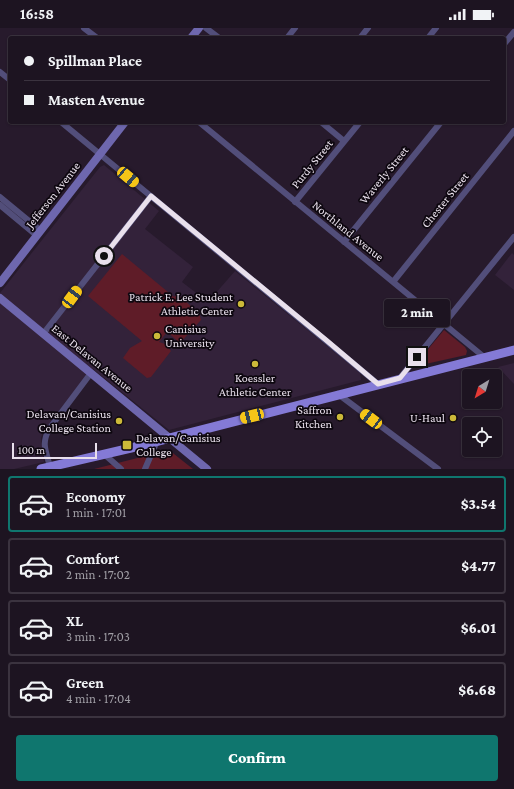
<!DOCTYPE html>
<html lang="en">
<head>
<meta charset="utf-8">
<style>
  :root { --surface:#1d1421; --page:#251d2a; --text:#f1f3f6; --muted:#a09ea5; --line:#3b333f; --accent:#0f766e }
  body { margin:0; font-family:"Crimson Pro",serif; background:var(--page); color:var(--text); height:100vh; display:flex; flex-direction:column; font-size:15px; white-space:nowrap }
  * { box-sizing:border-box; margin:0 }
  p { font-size:13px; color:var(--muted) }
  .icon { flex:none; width:22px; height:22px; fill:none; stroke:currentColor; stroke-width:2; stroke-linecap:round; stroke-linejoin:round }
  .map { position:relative; height:441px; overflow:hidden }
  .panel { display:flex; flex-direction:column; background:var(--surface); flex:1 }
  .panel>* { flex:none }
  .guide { position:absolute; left:8px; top:8px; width:498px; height:88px; border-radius:4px; box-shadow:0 1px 3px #0004,0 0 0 1px var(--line); display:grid; align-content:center; height:88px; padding:0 16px; background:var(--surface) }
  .needle { width:26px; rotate:218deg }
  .fabs { position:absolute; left:462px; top:341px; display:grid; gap:8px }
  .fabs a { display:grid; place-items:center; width:40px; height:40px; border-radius:4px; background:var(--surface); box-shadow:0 1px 3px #0004,0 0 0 1px var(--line); font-size:20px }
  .scale { position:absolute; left:12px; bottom:10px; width:85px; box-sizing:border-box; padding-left:4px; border:2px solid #e9e0ec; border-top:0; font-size:11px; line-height:14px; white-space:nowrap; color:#e9e0ec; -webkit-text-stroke:3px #0d070f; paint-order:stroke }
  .end { position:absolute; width:18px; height:18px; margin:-9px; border:5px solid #e9e0ec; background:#111; box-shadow:0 0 0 2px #111 }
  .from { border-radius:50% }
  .bubble { position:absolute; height:28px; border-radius:4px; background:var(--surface); box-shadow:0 1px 3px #0004,0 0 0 1px var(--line); font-size:13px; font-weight:800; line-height:28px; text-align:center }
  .car { position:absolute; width:12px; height:24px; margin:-12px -6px; border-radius:5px; box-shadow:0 0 3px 1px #0007; background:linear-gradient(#f5c518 24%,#345 0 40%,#f5c518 0 76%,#345 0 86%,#f5c518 0) }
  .guide b { display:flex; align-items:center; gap:14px; height:38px; font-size:15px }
  .guide b+b { border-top:1px solid var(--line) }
  .guide i { width:10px; height:10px; background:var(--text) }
  ul { padding:7px 0 0; list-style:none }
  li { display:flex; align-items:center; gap:12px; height:56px; margin:0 8px 6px; padding:0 8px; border:2px solid var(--line); border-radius:4px }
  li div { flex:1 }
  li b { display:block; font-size:15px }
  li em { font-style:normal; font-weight:800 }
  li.selected { border-color:var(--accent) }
  li>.icon { width:36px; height:36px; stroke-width:1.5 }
  .action { display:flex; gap:8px; margin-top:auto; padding:8px 16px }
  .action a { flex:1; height:46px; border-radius:4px; background:var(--accent); color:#fff; font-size:16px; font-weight:800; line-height:46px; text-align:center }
  .status { display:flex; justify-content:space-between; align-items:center; height:28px; padding:0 20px; background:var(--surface); direction:ltr }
  .status svg { height:11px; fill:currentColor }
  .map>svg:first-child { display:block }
  .built { fill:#33223a }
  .green { fill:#5f1c28 }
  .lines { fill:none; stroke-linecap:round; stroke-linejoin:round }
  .street { stroke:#524e7a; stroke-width:6 }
  .secondary { stroke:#6e67ae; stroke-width:8 }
  .primary { stroke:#847ad6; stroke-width:9 }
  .route { stroke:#e9e0ec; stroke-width:5 }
  .poi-dot { fill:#ccb939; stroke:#0d070f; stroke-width:1.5 }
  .labels { text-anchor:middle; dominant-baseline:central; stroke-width:3.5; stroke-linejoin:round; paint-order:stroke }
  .street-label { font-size:12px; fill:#e9e0ec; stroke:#0d070f }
  .poi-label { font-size:12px; fill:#e9e0ec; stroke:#0d070f; text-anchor:end }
</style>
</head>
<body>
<div class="status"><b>16:58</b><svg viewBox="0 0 49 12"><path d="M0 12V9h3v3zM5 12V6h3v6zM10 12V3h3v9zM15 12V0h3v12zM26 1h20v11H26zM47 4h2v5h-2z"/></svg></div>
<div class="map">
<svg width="514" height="441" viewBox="0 0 514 441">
  <rect width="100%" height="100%" fill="#271a2c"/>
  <!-- built -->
  <path class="built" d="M104 137 159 183 145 201 193 239 182 254 208 274 235 243 360 345 361 352 169 402 93 341 43 404 41 410 44 434 14 441H0V265L100 139Z
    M512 225 514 227V262L495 247Z
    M514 335V356L498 339Z"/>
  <!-- green -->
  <path class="green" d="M122 226 174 269 177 266 199 285 201 292 180 315 167 304 159 314 165 316 171 323 151 349 147 350 123 330 130 320 142 313 88 268Z
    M444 302 465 319 467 323 466 327 421 337 419 335V332Z
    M169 422 193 441H94Z"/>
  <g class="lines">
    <!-- street -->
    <path class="street" d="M84 0 97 10
      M206 0 219 10
      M287 10 295 0
      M360 10 368 0
      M428 10 436 0
      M504 16 514 4
      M0 44 10 52
      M61 94 325 312 378 356
      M199 94 484 329
      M321 94 344 113
      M0 169 40 202
      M295 174 360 94
      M0 177 36 207
      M344 214 441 94
      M393 254 514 103
      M43 306 151 168
      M400 350 514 209
      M338 366 438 441
      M104 426 121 441
      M50 439C46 422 41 417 49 401L91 345
      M145 441 157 413"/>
    <!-- secondary -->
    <path class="secondary" d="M191 10 199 0
      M0 255 125 94
      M0 270 207 441"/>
    <!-- primary -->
    <path class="primary" d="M41 441 131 420 514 322"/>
  </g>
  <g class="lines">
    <!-- route -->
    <path class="route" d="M104 228 151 168 326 312 378 356 400 350 417 329"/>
  </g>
  <!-- markers -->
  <g class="poi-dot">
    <circle cx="241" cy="276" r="4"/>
    <circle cx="157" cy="308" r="4"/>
    <circle cx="255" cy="336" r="4"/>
    <circle cx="340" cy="389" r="4"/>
    <circle cx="453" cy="390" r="4"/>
    <circle cx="119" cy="393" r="4"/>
    <rect x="122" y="412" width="10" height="10" rx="2"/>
  </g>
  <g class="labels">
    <!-- street labels -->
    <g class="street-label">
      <text transform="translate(312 136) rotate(-51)">Purdy Street</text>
      <text transform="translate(384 147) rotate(-51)">Waverly Street</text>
      <text transform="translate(53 167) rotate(-52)">Jefferson Avenue</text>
      <text transform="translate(445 172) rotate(-51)">Chester Street</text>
      <text transform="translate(348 203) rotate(39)">Northland Avenue</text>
      <text transform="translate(92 330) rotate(39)">East Delavan Avenue</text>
    </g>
    <!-- poi labels -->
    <g class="poi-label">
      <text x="233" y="269">Patrick E. Lee Student<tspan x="233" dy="14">Athletic Center</tspan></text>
      <text x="165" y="301" text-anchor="start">Canisius<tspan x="165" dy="14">University</tspan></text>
      <text x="255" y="350" text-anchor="middle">Koessler<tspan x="255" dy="14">Athletic Center</tspan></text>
      <text x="332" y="382">Saffron<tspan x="332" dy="14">Kitchen</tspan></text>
      <text x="111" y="386">Delavan/Canisius<tspan x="111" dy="14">College Station</tspan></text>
      <text x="445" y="390">U-Haul</text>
      <text x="136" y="410" text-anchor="start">Delavan/Canisius<tspan x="136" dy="14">College</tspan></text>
    </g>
  </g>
</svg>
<div class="fabs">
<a><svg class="needle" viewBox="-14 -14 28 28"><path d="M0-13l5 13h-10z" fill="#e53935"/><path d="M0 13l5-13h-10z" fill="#a09ea5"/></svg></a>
<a><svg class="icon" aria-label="locate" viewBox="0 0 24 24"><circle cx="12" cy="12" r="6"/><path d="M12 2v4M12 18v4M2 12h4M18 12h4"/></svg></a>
</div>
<div class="scale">100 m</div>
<i class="end from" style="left:104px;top:228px"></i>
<i class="end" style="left:417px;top:329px"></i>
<div class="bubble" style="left:384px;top:271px;width:66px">2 min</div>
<i class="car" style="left:128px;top:149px;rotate:130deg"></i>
<i class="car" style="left:72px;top:269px;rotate:37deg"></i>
<i class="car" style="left:252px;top:388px;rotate:256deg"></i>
<i class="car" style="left:371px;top:391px;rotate:307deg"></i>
<div class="guide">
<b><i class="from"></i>Spillman Place</b>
<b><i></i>Masten Avenue</b>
</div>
</div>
<section class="panel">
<ul>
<li class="selected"><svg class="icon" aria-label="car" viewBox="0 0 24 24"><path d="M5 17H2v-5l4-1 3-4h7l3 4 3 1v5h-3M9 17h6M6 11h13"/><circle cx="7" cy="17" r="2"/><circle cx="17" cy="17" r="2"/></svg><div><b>Economy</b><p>1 min · 17:01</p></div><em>$3.54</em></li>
<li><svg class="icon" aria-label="car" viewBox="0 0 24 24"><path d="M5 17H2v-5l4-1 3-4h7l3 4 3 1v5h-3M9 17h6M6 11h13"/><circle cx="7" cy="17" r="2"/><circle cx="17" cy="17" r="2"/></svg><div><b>Comfort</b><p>2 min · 17:02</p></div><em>$4.77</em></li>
<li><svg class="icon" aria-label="car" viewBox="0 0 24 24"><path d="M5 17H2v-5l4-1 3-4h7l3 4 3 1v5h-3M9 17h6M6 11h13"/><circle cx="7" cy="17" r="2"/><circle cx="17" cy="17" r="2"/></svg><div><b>XL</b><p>3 min · 17:03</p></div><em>$6.01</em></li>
<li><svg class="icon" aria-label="car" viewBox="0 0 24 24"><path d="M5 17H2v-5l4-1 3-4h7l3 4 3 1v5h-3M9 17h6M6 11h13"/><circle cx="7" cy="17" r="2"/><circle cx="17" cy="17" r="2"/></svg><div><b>Green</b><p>4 min · 17:04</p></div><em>$6.68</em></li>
</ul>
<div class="action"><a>Confirm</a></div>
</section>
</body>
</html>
